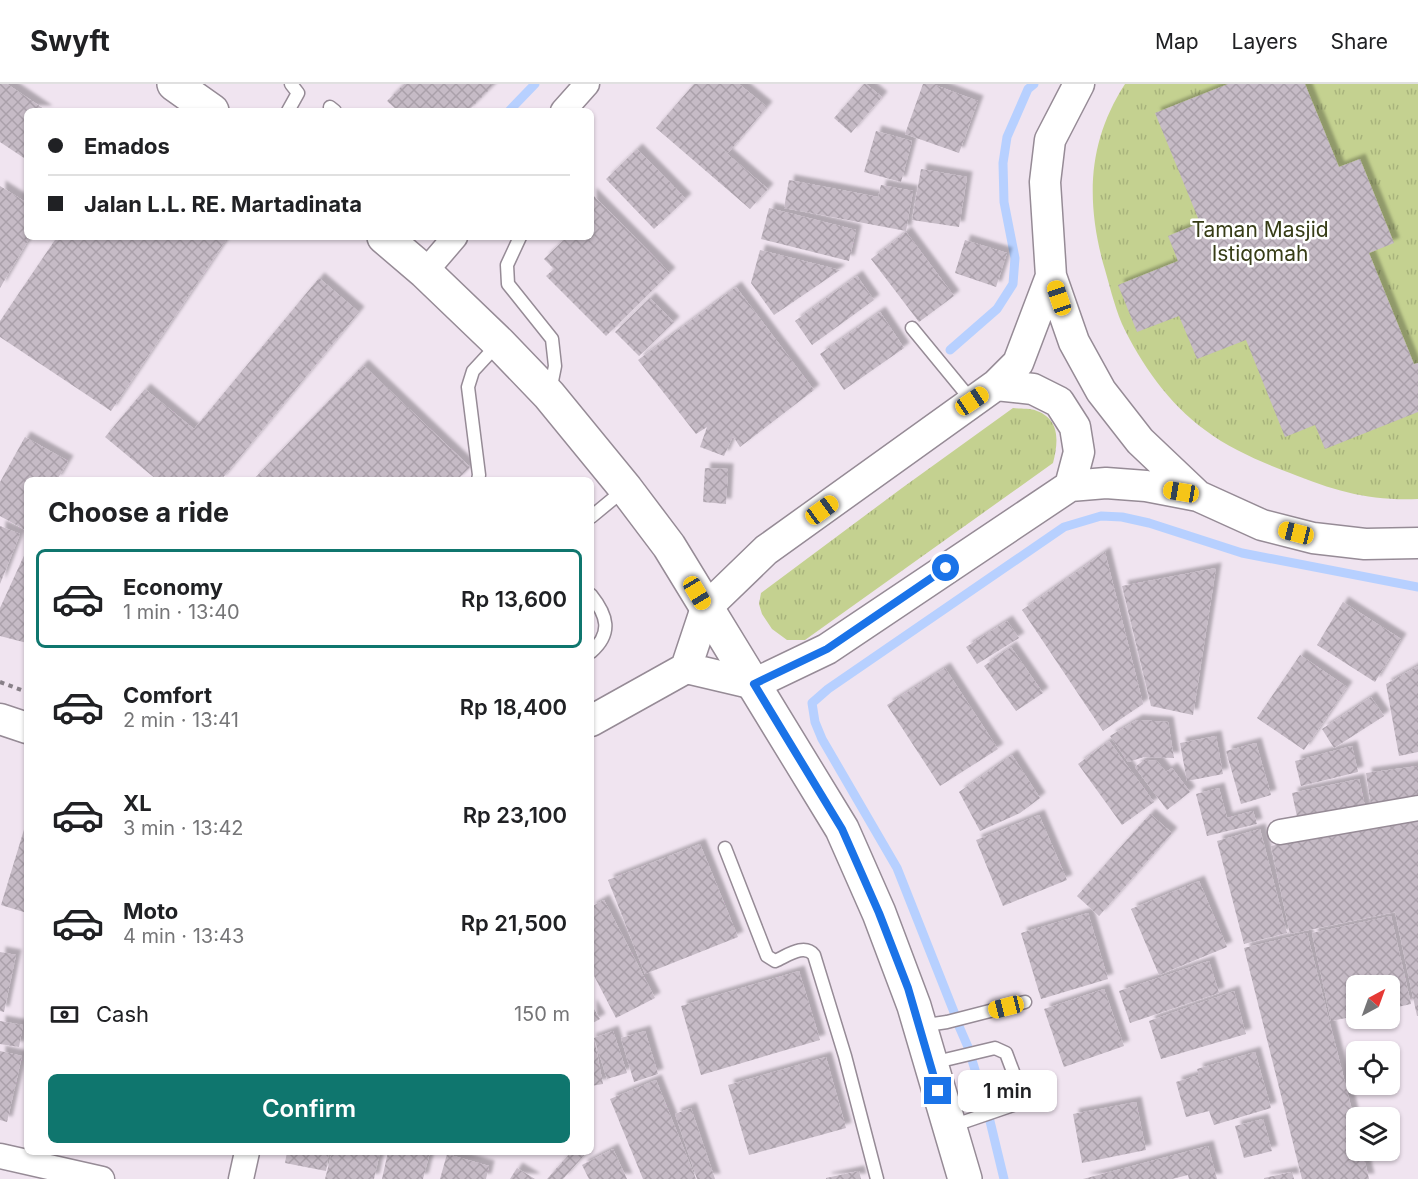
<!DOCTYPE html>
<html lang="en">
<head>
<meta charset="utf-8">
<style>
  :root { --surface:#fff; --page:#f2f2f2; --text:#202124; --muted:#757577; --line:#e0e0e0; --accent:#0f766e }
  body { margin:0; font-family:Inter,sans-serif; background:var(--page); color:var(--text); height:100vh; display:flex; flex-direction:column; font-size:22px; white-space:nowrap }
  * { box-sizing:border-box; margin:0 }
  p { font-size:20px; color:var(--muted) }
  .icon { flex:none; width:33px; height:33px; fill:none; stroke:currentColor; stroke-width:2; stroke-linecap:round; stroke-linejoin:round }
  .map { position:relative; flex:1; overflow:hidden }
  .side { position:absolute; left:24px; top:393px; width:570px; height:678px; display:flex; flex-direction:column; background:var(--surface); border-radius:9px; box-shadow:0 2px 4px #0004 }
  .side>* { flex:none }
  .guide { position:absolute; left:24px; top:24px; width:570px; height:132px; border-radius:9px; box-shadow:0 2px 4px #0004; display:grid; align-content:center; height:132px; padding:0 24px; background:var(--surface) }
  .needle { width:39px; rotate:41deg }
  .fabs { position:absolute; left:1346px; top:891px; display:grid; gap:12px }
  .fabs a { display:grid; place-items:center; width:54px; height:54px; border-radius:9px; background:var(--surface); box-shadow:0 2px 4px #0004; font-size:30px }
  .end { position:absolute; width:27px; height:27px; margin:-14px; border:8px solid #1a73e8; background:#fff; box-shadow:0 0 0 3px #fff }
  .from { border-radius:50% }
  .bubble { position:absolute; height:42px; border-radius:9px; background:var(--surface); box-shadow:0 2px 4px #0004; font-size:20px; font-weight:600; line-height:42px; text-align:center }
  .car { position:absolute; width:18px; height:36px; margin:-18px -9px; border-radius:8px; box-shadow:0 0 4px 2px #0007; background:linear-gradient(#f5c518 24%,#345 0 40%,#f5c518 0 76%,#345 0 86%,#f5c518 0) }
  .guide b { display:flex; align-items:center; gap:21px; height:57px; font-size:22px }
  .guide b+b { border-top:2px solid var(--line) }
  .guide i { width:15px; height:15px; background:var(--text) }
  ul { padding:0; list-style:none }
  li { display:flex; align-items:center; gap:18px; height:99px; margin:0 12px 9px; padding:0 12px; border:3px solid transparent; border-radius:9px }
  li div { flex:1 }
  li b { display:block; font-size:22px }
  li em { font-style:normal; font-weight:600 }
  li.active { border-color:var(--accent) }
  li>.icon { width:54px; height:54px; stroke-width:1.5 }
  h2 { padding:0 24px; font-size:27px; line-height:72px }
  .pay { display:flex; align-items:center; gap:15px; height:66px; padding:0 24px; font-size:22px }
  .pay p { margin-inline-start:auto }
  .cta { display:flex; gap:12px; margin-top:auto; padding:12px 24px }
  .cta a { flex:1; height:69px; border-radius:9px; background:var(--accent); color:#fff; font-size:24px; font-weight:600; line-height:69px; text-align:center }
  header { display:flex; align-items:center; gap:36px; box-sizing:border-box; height:84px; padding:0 30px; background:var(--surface); border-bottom:2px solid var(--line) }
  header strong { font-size:28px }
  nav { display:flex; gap:33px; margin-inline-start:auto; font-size:21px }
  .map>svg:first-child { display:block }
  .park { fill:url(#park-tufts) }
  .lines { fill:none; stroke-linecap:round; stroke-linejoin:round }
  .stream { stroke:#b7d0ff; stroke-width:9 }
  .building { fill:url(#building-cross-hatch); filter:url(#shadow) }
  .service-casing { stroke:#968b96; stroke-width:15 }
  .minor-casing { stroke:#968b96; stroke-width:27 }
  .tertiary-casing { stroke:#968b96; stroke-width:33 }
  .secondary-casing { stroke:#968b96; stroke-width:36 }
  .path { stroke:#888088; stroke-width:4; stroke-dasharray:4.5 4.5; stroke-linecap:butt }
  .service { stroke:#fff; stroke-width:12 }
  .minor { stroke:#fff; stroke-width:24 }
  .tertiary { stroke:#fff; stroke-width:30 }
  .secondary { stroke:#fff; stroke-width:33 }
  .route { stroke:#1a73e8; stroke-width:8 }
  .labels { text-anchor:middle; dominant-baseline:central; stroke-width:5; stroke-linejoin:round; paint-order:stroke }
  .park-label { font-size:21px; fill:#373d16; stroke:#fff }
</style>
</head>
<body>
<header>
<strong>Swyft</strong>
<nav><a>Map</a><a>Layers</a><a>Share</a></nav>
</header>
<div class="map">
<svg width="1418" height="1095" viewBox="0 0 1418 1095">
  <defs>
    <pattern id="park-tufts" width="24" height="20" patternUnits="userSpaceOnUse" patternTransform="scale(1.5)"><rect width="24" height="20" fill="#c4d190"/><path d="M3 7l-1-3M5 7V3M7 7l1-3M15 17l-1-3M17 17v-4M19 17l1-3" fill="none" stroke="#a8b37c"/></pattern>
    <pattern id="building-cross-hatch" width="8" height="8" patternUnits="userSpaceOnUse" patternTransform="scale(1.5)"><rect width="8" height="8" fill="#c6bbc6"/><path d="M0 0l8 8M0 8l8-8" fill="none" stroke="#aaa0aa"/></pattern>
    <filter id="shadow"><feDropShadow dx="5.5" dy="-5.5" stdDeviation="1.5" flood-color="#0004"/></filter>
  </defs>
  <rect width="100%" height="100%" fill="#f0e4f0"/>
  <!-- park -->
  <path class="park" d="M1125 0H1418V415C1369 417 1335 407 1290 389 1261 378 1230 365 1205 346 1169 320 1141 280 1122 240 1114 221 1109 199 1103 179 1086 115 1088 57 1125 0Z
    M1013 324C1020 325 1030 324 1037 327 1061 336 1058 359 1053 379L805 556H787L772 545 762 530 759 520 761 509 902 404Z"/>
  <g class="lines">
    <!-- stream -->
    <path class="stream" d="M509 27 535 0
      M950 266 997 225 1013 200 1015 174 1004 118 1003 79 1007 53 1028 5 1034 0
      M954 928 897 784 822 655 815 638 812 619 828 605 1064 443 1101 432 1122 433 1149 439 1242 469 1418 503
      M958 940 968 963
      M972 976 986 1022
      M989 1033 1004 1095"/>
  </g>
  <!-- building -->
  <path class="building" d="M0 0H7L47 27H27V76L0 58Z
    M404 0H491L493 2 468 27H398L387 17Z
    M694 0H739L767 23 728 69 708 53 768 105 750 125 656 44Z
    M864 0H866L882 13 851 49 834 34Z
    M923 0H932L978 17 959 69 905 50Z
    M1228 0H1305L1339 83 1360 75 1394 159 1369 169 1414 280 1418 279V328L1325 365 1315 341 1285 353 1246 256 1197 275 1179 232 1137 248 1118 201 1178 177 1168 152 1200 139 1155 29Z
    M876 47 912 57 901 98 864 88Z
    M637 65 686 115 654 145 606 95Z
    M921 85 967 93 959 143 912 136Z
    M789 96 878 113 881 101 913 107 906 147 784 124Z
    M0 102 27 119V153H30L0 204Z
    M591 109 670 189 606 252 546 192 554 185 544 175 567 153H591Z
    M769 124 856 146 849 177 761 155Z
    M906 148 954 212 919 238 871 175Z
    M57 153H223L226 156 111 327 0 253V237Z
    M965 156 1007 169 996 203 955 189Z
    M760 166 840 186 774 231 751 199Z
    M857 192 874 216 812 261 795 237Z
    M319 194 359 228 221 396H157L105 353 145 305 194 345Z
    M736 203 814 306 740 363 733 352 724 372 700 363 707 343 696 350 638 276Z
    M650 214 674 238 639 272 615 248Z
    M880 228 904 264 844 306 820 270Z
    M363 281 470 383 457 396H253Z
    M25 353 68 377 57 396H27V447L0 432V398Z
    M705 384 728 385 726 420 703 418Z
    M0 442 20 450 0 500Z
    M27 465V559L0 552V524Z
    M1105 468 1143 620 1103 647 1022 526Z
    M1216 484 1193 631 1151 622 1122 502Z
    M1343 518 1401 555 1375 598 1317 561Z
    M1007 537 1019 554 977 580 966 563Z
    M1011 563 1043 609 1016 627 984 582Z
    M1300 571 1347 603 1304 666 1257 634Z
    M1418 582V668L1399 672 1386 600Z
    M945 584 998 665 940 702 887 621Z
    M1371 613 1384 632 1334 664 1322 645Z
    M1137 636 1168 638 1174 674 1144 673 1128 678 1110 652Z
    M1216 652 1223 690 1187 697 1180 659Z
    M1109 657 1154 718 1122 741 1078 680Z
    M1256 659 1271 711 1241 720 1226 667Z
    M1352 662 1358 688 1301 702 1295 677Z
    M1012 671 1040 714 1020 729 980 747 959 708Z
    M1144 676 1157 677 1166 688 1172 684 1190 708 1167 726 1135 683Z
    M1418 682V715L1371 722 1366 689Z
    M1359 695 1366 727 1299 742 1292 709Z
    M1219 704 1227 734 1253 727 1257 740 1207 752 1196 710Z
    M1150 730 1172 749 1099 832 1077 812Z
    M1039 731 1067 796 1003 822 976 756Z
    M1418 731V932H1417L1395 828 1290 850 1271 762Z
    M26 739H27V829L1 821Z
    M1260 745 1287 849 1244 860 1217 757Z
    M700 760 738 853 645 890 608 796Z
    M1199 797 1227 863 1159 891 1131 825Z
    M604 816 655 914 616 934 591 886V823Z
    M1088 829 1108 895 1041 915 1021 849Z
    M1391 832 1411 920 1389 925V902H1356V932L1331 937 1312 849Z
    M1307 849 1356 1042V1066H1362L1369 1095H1302L1244 864Z
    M0 868 16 871 4 928 0 927Z
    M1209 877 1219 909 1130 939 1119 907Z
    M799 887 820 956 701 991 681 922Z
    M1104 905 1124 962 1064 983 1044 925Z
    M1234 907 1246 950 1161 975 1149 937Z
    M591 920 600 935 591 940Z
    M0 937 23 941 19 963 0 960Z
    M613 947 627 989 607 995 594 954Z
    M645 947 658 990 634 998 621 954Z
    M591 954H594L603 1000 591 1002Z
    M0 967 22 972 7 1038 0 1036Z
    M1255 968 1271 1024 1214 1041 1209 1027 1186 1033 1176 998 1199 991 1197 985Z
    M826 973 846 1044 749 1071 728 1001Z
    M656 996 696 1095H643L610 1015Z
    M1136 1018 1146 1066 1082 1079 1073 1030Z
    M691 1024 715 1095H697L675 1030Z
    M1263 1035 1272 1067 1244 1074 1235 1042Z
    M1208 1062 1217 1095H1189L1188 1091 1172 1095H1083Z
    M613 1065 627 1095H589L582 1081Z
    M287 1068H329L326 1087 285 1079Z
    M332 1068H380L374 1095H325Z
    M388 1068H430L423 1095H382Z
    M571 1068H587L563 1095H547Z
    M447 1070 489 1082 486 1095H440Z
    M517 1084 535 1095H510Z
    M859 1087 861 1095H826V1094Z
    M1292 1088 1294 1095H1264V1094Z"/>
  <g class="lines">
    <defs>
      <path id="service" d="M330 23 335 27
        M288 27 298 9 291 0
        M520 153 507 181 508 200 552 255 555 282 550 307
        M912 244 972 317
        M478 396 479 391 468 303 473 287 498 260
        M591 433 625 405
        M591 511C607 531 613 549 591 568
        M725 764 767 872 775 877C787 872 804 859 814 871L845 972 877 1095
        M920 942 947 938 1025 918
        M932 979 995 964 1006 969 1021 1009V1016L1016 1020 952 1042"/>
      <path id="minor" d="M563 27 587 0
        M425 188 455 153
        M1280 748 1418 724
        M0 1072 102 1095
        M241 1095 247 1068"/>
      <path id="tertiary" d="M1079 0 1050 56 1045 98 1051 192 1074 258 1101 307 1140 357 1198 412
        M996 301 1033 305 1059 318 1075 343 1079 368 1070 402
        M686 584 754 600 827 565 1070 402 1106 399 1146 402 1198 412 1262 441 1313 454 1365 460 1418 459
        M0 635 27 644
        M591 637 686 584 706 524 766 466 996 301 1018 279 1051 192"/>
      <path id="secondary" d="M174 0 212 27
        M384 153 425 188 499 259 549 311 626 405 669 462 842 745 879 829 914 922 965 1095"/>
    </defs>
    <!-- service casing -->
    <use href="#service" class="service-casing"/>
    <!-- minor casing -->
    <use href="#minor" class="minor-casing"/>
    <!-- tertiary casing -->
    <use href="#tertiary" class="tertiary-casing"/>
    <!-- secondary casing -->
    <use href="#secondary" class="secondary-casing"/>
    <!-- path -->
    <path class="path" d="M0 598 27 608"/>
    <!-- service -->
    <use href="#service" class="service"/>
    <!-- minor -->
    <use href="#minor" class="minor"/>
    <!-- tertiary -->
    <use href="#tertiary" class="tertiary"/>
    <!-- secondary -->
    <use href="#secondary" class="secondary"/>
  </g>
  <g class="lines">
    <!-- route -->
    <path class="route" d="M938 1007 908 904 879 829 842 745 754 600 827 565 946 484"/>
  </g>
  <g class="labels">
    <!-- park labels -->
    <g class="park-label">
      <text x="1260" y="145">Taman Masjid<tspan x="1260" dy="24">Istiqomah</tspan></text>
    </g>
  </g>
</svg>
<div class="fabs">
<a><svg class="needle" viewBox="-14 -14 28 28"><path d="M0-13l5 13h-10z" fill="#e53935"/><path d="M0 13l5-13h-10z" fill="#757577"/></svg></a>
<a><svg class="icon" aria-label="locate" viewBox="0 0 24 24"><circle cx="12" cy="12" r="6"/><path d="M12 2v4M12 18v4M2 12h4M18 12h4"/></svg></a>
<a><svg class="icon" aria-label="layers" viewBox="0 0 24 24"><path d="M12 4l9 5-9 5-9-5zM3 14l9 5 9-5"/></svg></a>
</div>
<i class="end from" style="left:946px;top:484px"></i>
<i class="end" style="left:938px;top:1007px"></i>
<div class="bubble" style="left:958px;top:986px;width:99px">1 min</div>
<i class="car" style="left:1059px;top:214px;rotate:341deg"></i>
<i class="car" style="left:972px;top:317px;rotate:56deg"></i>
<i class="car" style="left:1181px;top:408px;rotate:280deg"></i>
<i class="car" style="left:822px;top:426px;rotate:54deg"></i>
<i class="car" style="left:1296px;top:449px;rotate:284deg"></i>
<i class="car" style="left:697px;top:509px;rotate:149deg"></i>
<i class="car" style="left:1006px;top:923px;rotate:256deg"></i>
<div class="guide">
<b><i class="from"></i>Emados</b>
<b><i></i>Jalan L.L. RE. Martadinata</b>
</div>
<section class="side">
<h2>Choose a ride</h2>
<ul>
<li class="active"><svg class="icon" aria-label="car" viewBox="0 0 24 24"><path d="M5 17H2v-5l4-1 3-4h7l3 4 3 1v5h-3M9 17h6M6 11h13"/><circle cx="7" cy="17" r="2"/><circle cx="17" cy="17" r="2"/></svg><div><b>Economy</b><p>1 min · 13:40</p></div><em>Rp 13,600</em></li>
<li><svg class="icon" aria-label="car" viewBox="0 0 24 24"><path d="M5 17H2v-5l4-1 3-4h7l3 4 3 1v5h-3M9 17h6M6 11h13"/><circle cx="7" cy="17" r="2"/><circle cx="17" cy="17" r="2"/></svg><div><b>Comfort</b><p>2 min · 13:41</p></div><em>Rp 18,400</em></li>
<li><svg class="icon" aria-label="car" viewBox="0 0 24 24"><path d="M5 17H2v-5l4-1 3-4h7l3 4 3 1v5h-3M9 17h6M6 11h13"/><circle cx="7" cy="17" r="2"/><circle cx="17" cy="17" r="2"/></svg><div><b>XL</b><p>3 min · 13:42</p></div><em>Rp 23,100</em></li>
<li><svg class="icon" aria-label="car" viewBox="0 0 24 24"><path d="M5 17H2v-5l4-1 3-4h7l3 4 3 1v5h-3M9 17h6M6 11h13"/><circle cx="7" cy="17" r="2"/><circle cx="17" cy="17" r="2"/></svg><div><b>Moto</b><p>4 min · 13:43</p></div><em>Rp 21,500</em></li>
</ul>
<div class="pay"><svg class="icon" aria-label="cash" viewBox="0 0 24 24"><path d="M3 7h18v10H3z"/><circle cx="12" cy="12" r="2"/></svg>Cash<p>150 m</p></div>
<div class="cta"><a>Confirm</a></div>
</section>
</div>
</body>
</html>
